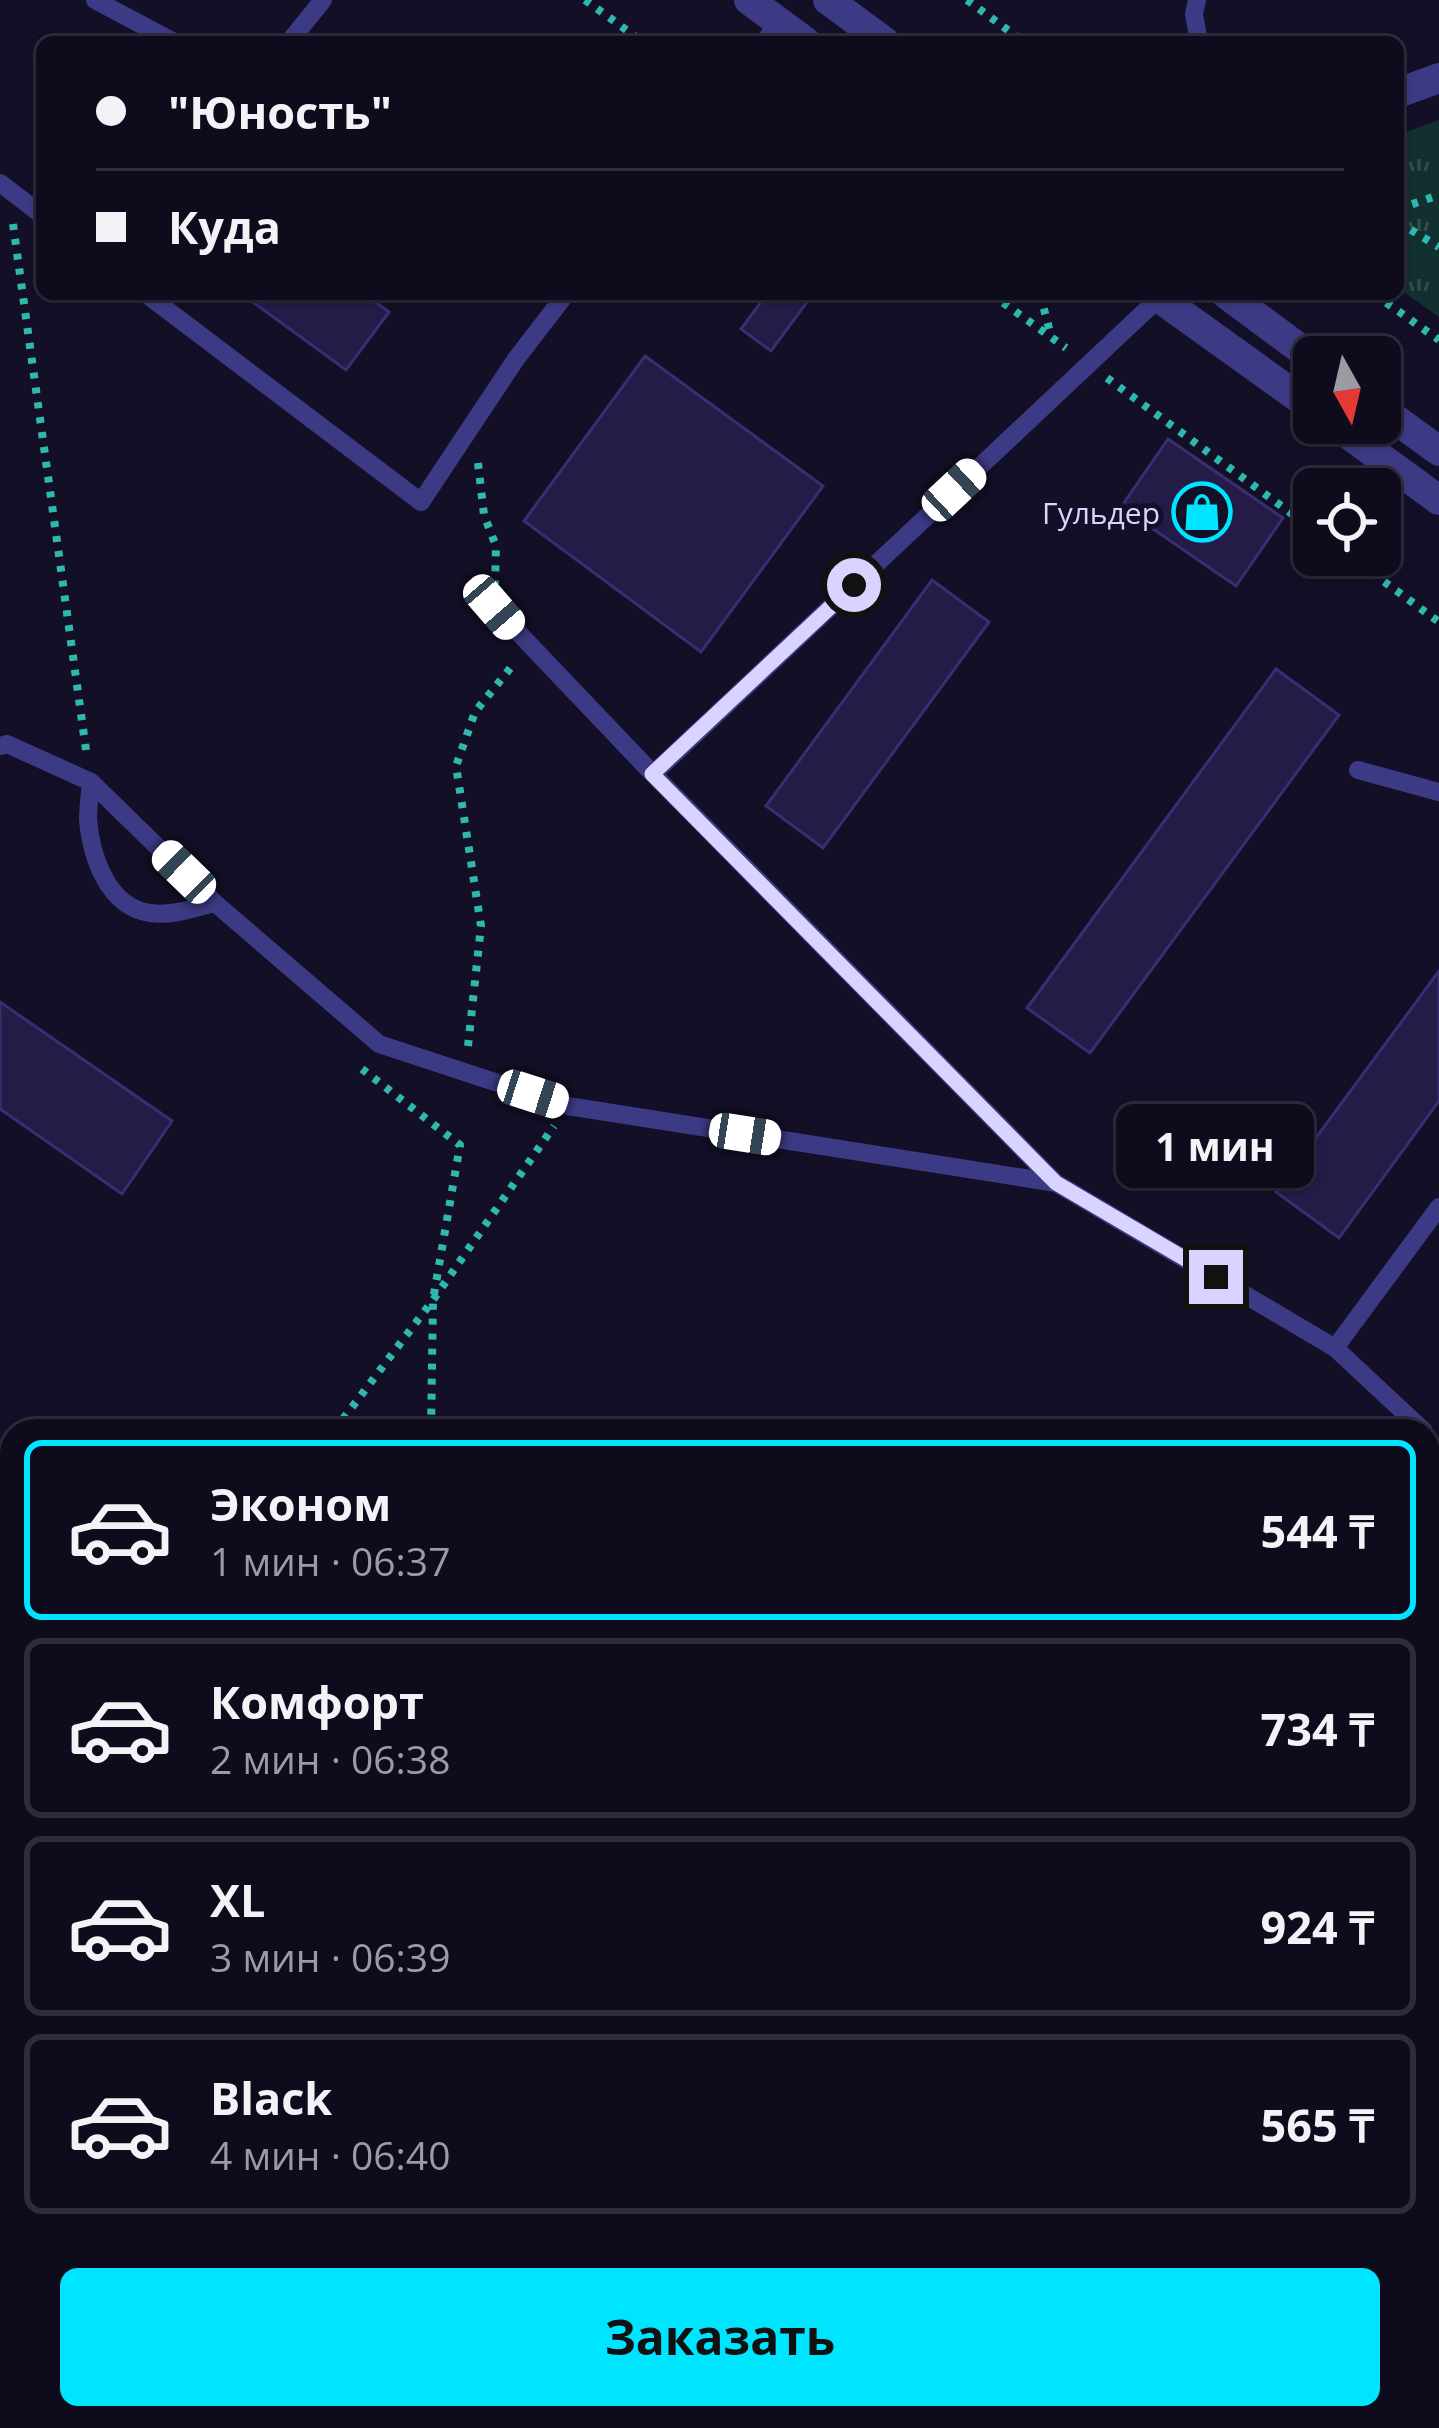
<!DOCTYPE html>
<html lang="ru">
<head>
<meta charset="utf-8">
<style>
  :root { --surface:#0e0b1c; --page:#171425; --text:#f1f3f6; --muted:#9b9ba3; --line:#2e2b3b; --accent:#00e5ff }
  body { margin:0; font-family:"Open Sans",sans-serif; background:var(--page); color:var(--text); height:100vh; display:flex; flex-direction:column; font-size:45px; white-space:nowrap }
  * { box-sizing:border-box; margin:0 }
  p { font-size:39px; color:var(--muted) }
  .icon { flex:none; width:66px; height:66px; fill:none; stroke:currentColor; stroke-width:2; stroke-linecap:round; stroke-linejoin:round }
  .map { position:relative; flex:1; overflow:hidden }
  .side { position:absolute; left:0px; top:1419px; width:1440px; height:1011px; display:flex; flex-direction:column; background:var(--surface); border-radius:36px 36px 0 0; box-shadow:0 3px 9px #0004,0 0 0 3px var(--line) }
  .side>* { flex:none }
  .banner { position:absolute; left:36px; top:36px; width:1368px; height:264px; border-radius:18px; box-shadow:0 3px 9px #0004,0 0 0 3px var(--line); display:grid; align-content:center; height:264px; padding:0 60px; background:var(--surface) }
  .needle { width:78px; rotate:172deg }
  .buttons { position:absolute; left:1293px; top:336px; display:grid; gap:24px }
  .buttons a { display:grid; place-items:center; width:108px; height:108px; border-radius:18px; background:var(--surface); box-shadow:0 3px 9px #0004,0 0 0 3px var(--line); font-size:60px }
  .end { position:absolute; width:54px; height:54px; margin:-27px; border:15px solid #d9d4ff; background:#111; box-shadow:0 0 0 6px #111 }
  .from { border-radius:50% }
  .bubble { position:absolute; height:84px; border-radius:18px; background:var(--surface); box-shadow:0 3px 9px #0004,0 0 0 3px var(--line); font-size:39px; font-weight:700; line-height:84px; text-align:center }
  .car { position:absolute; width:36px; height:72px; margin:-36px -18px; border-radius:15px; box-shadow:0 0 9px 3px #0007; background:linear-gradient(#fff 24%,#345 0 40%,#fff 0 76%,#345 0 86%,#fff 0) }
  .banner b { display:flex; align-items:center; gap:42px; height:114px; font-size:45px }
  .banner b+b { border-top:3px solid var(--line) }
  .banner i { width:30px; height:30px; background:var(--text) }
  ul { padding:21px 0 0; list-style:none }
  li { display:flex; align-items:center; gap:36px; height:180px; margin:0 24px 18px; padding:0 36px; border:6px solid var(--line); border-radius:18px }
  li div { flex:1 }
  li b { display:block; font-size:45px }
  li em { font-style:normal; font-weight:700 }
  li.active { border-color:var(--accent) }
  li>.icon { width:108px; height:108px; stroke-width:1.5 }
  .action { display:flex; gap:24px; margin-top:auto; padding:24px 60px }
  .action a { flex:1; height:138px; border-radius:18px; background:var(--accent); color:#111; font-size:48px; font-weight:700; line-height:138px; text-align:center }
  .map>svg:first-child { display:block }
  .park { fill:url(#park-tufts) }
  .building { fill:#241b47; stroke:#3b2d73; stroke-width:3 }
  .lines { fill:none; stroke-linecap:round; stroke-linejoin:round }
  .path { stroke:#2fb8b0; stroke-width:8; stroke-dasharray:6 9; stroke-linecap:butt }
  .service { stroke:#3d3a85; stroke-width:18 }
  .minor { stroke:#3d3a85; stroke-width:30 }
  .route { stroke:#d9d4ff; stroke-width:15 }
  .labels { text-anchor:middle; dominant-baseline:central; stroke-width:10; stroke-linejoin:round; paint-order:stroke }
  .poi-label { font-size:30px; fill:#d9d4ff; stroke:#130f26; text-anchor:end }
</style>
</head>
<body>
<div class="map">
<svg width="1439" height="2428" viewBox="0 0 1439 2428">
  <defs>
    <pattern id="park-tufts" width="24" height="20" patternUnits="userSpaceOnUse" patternTransform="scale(3)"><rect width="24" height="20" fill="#12302f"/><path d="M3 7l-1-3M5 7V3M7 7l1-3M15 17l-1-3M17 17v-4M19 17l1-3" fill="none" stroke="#344d4e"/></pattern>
  </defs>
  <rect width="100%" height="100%" fill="#130f26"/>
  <!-- park -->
  <path class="park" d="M1439 120V317L1398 288V135Z"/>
  <!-- building -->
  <path class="building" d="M242 294H364L389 312 346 370Z
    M767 294H813L771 351 741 329Z
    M645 356 823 486 701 652 524 521Z
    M1168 439 1283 518 1236 586 1121 507Z
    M932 580 989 622 823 848 766 806Z
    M1276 669 1339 715 1090 1053 1027 1008Z
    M1439 971V1101L1339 1238 1276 1192Z
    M0 1002 172 1121 122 1194 0 1109Z
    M1439 1771V1879L1428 1894V1786Z
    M718 2418H920L918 2428H779Z"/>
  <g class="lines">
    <!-- path -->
    <path class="path" d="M585 0 643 42
      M967 0 1024 42
      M1398 209 1439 195
      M1398 222 1439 247
      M13 224 86 750
      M991 294 1066 348
      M1040 294 1051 336
      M1374 294 1439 340
      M1107 378 1314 530
      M478 463 484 515 496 546 495 584
      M1348 555 1439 622
      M468 1046 481 926 456 766 475 712 512 666
      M362 1069 460 1145 433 1300 431 1431
      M334 1431 433 1300 554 1126
      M0 1874 12 1857
      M1428 1917 1439 1903"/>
    <!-- service -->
    <path class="service" d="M95 0 174 42
      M1197 0 1194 14 1199 42
      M289 42 323 0
      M764 42 779 22
      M0 183 42 215
      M146 294 421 502 516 359 566 294
      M494 607 653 774 1159 298
      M0 746 7 744 91 782 215 903 379 1044 568 1106 1056 1183
      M1358 770 1439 792
      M653 774 1056 1183 1335 1348 1439 1207
      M91 782C90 794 88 807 88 819 91 857 108 907 150 913 173 916 194 908 215 903
      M1335 1348 1424 1431
      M1428 1633 1439 1618
      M611 2418 662 2428
      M283 2428 290 2418"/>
    <!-- minor -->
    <path class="minor" d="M749 0 806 42
      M828 0 885 42
      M1398 93 1439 78
      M1154 294 1314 409
      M1226 294 1314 359
      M1380 408 1439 451
      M1333 423 1439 500
      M1428 2057 1439 2042
      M1428 2318 1439 2326
      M1154 2428 1162 2418"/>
  </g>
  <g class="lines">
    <!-- route -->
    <path class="route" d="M854 585 652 774 1056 1183 1216 1277"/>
  </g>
  <!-- icons -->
  <defs>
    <symbol id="shop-ring" viewBox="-11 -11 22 22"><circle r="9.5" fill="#130f26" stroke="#00e5ff" stroke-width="1.5"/><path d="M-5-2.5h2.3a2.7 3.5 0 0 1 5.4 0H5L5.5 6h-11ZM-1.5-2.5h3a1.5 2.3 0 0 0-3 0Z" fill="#00e5ff"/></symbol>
  </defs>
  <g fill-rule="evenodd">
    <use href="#shop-ring" x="1169" y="479" width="66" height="66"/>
  </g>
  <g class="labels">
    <!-- poi labels -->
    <g class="poi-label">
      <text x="1160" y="512">Гульдер</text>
    </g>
  </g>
</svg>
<div class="buttons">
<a><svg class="needle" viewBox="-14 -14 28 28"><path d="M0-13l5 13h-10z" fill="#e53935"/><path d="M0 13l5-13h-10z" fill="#9b9ba3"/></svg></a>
<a><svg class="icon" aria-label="locate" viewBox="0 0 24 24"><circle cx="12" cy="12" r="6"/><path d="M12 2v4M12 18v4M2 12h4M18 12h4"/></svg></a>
</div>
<i class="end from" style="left:854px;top:585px"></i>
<i class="end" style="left:1216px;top:1277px"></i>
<div class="bubble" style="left:1116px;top:1104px;width:198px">1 мин</div>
<i class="car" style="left:954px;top:490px;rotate:47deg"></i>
<i class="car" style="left:494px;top:607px;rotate:139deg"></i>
<i class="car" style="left:184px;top:872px;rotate:314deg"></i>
<i class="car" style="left:533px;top:1094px;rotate:108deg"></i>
<i class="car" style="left:745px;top:1134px;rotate:99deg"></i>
<div class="banner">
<b><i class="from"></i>&quot;Юность&quot;</b>
<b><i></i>Куда</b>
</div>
<section class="side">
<ul>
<li class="active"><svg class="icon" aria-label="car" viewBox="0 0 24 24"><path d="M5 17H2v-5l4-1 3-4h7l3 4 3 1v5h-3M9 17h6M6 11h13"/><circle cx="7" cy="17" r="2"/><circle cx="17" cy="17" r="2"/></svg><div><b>Эконом</b><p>1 мин · 06:37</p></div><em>544 ₸</em></li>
<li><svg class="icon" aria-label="car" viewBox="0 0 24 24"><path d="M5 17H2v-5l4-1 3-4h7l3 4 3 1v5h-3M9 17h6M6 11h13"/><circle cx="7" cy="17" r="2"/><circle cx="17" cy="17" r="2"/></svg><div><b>Комфорт</b><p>2 мин · 06:38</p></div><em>734 ₸</em></li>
<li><svg class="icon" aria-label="car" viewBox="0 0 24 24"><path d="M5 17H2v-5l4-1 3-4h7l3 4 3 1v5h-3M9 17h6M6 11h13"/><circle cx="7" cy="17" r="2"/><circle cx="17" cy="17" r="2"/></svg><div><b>XL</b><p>3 мин · 06:39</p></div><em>924 ₸</em></li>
<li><svg class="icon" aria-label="car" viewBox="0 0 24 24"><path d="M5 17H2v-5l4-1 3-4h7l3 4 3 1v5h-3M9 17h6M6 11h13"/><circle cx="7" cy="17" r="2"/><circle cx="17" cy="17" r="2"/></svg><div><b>Black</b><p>4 мин · 06:40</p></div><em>565 ₸</em></li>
</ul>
<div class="action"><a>Заказать</a></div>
</section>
</div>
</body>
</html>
